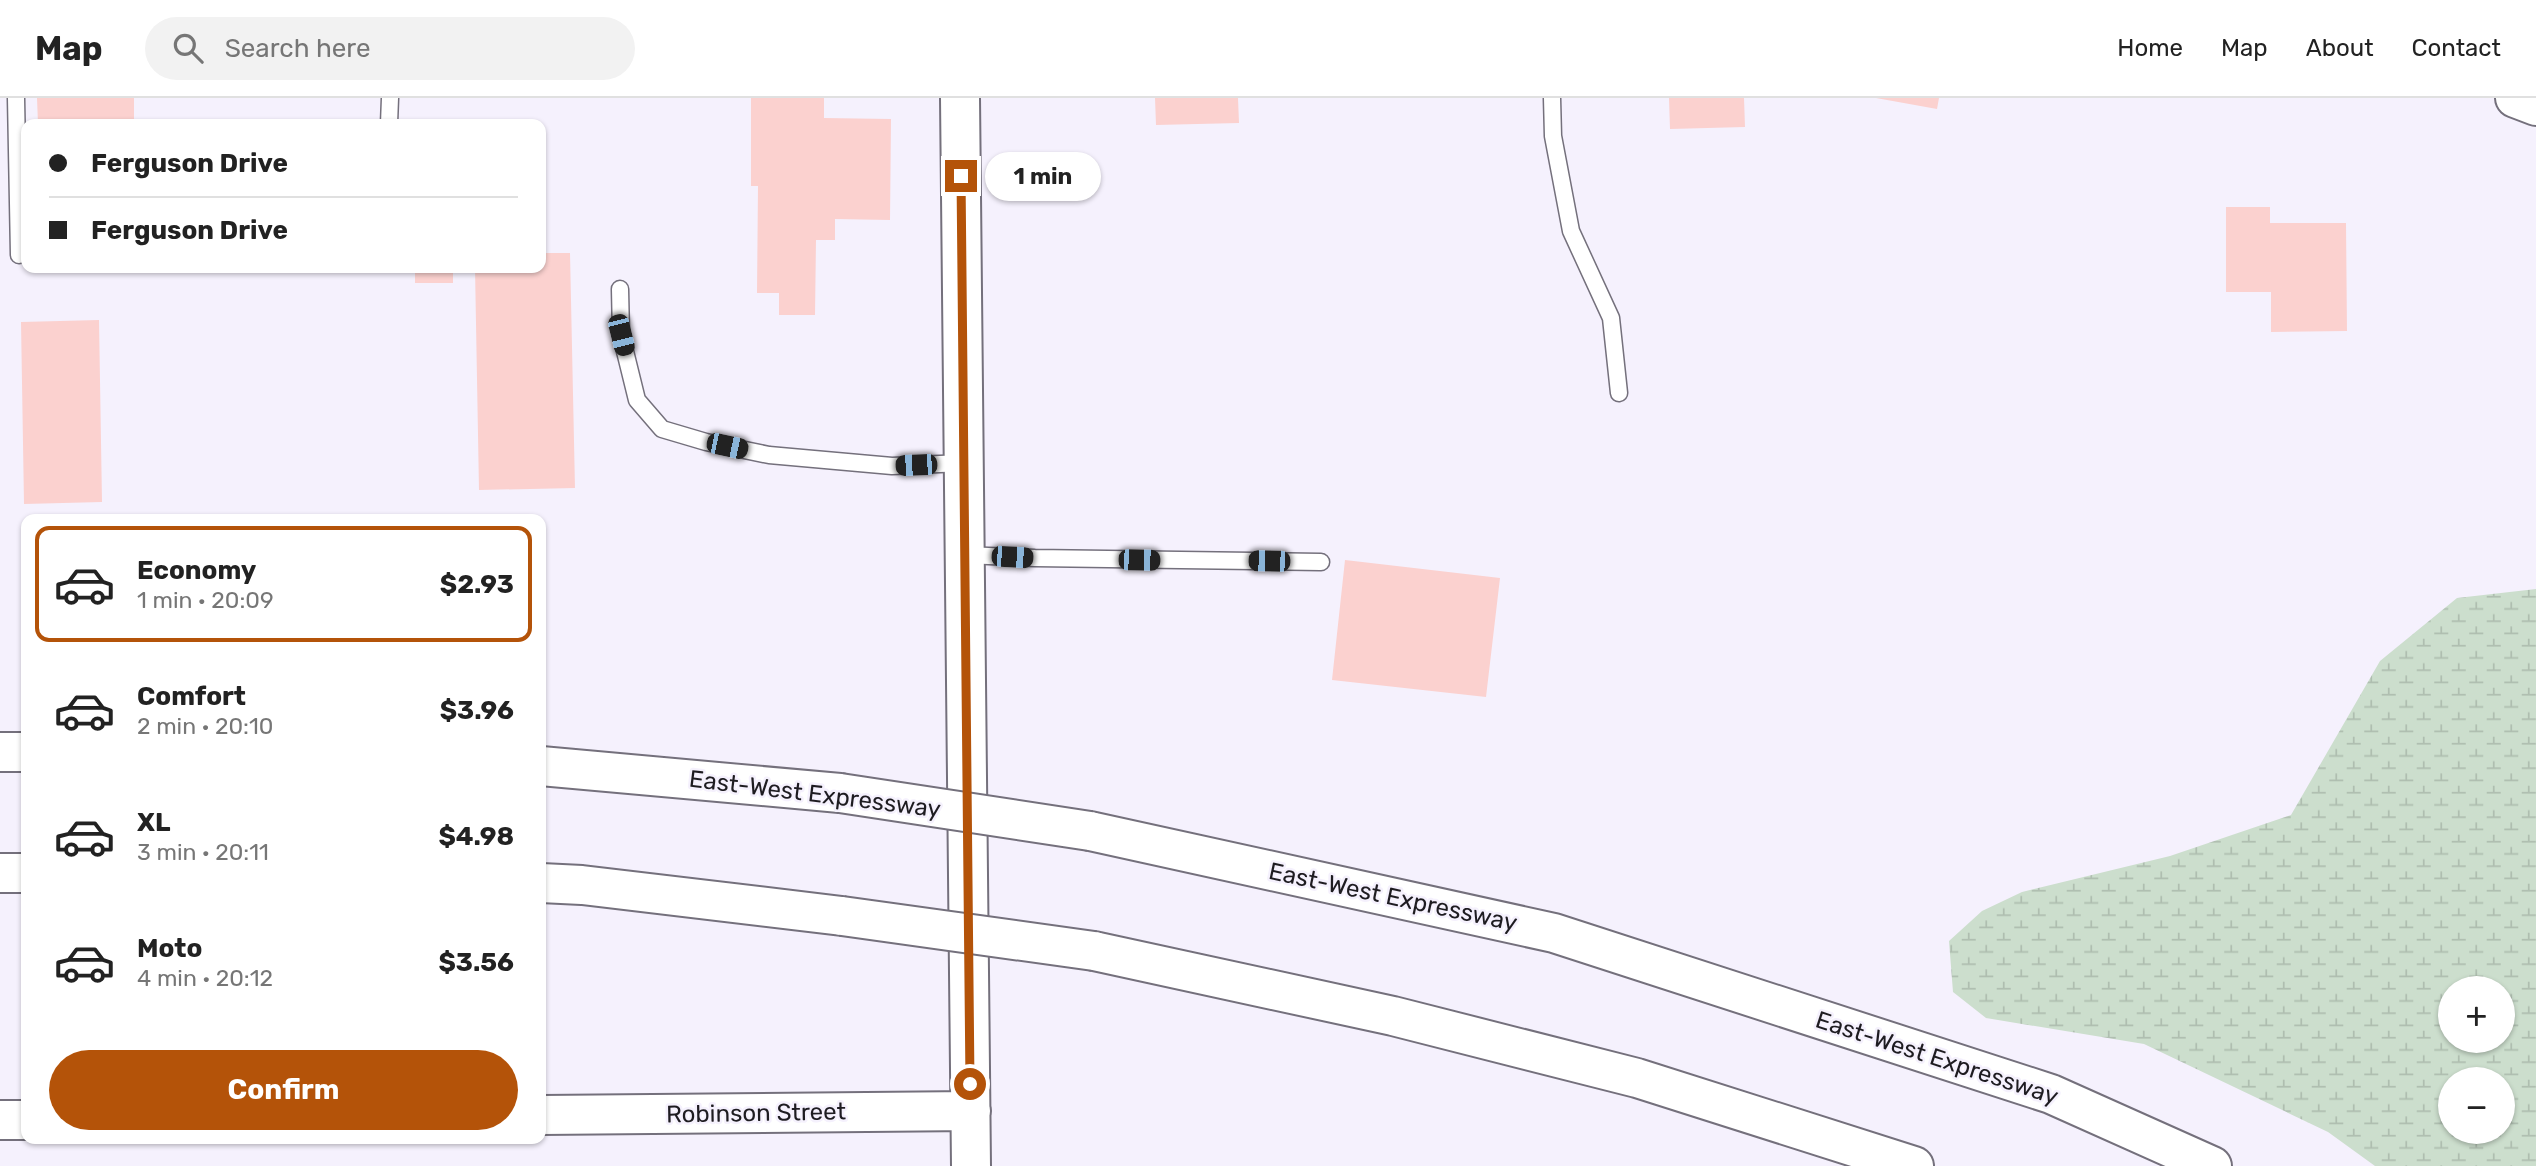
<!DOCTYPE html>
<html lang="en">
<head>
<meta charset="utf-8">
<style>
  :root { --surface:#fff; --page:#f2f2f2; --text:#222; --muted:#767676; --line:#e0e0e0; --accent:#b45309 }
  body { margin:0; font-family:Rubik,sans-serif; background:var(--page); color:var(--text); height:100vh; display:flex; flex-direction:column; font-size:26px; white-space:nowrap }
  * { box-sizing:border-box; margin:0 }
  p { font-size:23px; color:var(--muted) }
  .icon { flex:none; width:38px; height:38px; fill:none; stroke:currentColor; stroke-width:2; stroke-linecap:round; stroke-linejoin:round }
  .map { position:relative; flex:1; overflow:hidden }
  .details { position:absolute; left:21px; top:416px; width:525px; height:630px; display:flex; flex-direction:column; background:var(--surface); border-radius:14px; box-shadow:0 2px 5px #0004 }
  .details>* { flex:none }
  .hud { position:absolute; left:21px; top:21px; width:525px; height:154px; border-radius:14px; box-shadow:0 2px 5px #0004; display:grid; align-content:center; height:154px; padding:0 28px; background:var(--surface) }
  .fabs { position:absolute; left:2438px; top:878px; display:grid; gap:14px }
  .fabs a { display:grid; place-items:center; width:77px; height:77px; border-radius:50%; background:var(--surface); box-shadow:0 2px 5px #0004; font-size:35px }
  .end { position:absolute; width:32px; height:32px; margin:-16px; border:9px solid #b45309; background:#fff; box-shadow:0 0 0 4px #fff }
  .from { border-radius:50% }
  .bubble { position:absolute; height:49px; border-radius:24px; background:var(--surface); box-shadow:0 2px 5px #0004; font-size:23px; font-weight:700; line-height:49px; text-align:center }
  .car { position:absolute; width:21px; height:42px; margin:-21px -10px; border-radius:9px; box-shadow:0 0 5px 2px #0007; background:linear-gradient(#222 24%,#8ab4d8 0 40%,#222 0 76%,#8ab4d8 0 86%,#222 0) }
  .hud b { display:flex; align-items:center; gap:24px; height:66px; font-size:26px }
  .hud b+b { border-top:2px solid var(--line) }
  .hud i { width:18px; height:18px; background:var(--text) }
  ul { padding:12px 0 0; list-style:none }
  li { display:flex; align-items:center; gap:21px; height:116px; margin:0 14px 10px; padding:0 14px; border:4px solid transparent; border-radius:14px }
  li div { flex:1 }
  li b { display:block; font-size:26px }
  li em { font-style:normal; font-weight:700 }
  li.selected { border-color:var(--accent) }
  li>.icon { width:63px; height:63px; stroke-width:1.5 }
  .action { display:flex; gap:14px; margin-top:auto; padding:14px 28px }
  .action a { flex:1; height:80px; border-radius:42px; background:var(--accent); color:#fff; font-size:28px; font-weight:700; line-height:80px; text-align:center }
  header { display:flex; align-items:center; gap:42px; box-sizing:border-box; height:98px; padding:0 35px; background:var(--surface); border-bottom:2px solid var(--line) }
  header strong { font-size:33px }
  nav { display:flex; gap:38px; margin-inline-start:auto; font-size:24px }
  .search { width:490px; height:63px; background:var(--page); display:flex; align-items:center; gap:18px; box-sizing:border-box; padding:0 24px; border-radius:38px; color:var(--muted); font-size:26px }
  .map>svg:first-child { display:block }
  .wetland { fill:url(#wetland-marsh); fill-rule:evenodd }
  .building { fill:#fbd1cf }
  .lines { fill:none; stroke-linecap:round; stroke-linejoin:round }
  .service-casing { stroke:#74707c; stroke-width:19 }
  .tertiary-casing { stroke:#74707c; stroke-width:42 }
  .secondary-casing { stroke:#74707c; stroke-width:42 }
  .motorway-casing { stroke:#74707c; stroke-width:42 }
  .service { stroke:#fff; stroke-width:16 }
  .tertiary { stroke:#fff; stroke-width:38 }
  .secondary { stroke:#fff; stroke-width:38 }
  .motorway { stroke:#fff; stroke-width:38 }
  .motorway-bridge-casing { stroke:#74707c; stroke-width:42; stroke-linecap:butt }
  .motorway-bridge { stroke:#fff; stroke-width:38 }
  .route { stroke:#b45309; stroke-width:9 }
  .labels { text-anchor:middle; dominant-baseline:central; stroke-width:5; stroke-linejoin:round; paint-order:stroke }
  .street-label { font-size:24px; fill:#1e1c21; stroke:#f5f1fd }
</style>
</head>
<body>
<header>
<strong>Map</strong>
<div class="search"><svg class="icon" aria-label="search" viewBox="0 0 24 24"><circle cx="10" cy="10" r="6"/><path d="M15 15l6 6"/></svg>Search here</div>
<nav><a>Home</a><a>Map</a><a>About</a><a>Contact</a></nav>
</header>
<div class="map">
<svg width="2536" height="1068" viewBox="0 0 2536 1068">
  <defs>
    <pattern id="wetland-marsh" width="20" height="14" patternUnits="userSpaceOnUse" patternTransform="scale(1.75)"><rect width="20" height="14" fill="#ccdecd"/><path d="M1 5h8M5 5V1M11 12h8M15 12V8" fill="none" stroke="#afbeb0"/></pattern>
  </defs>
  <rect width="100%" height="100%" fill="#f5f1fd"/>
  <!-- wetland -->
  <path class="wetland" d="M2536 491V1068H2375L2328 1034 2144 946 1986 920 1953 894 1949 843 1982 813 2022 794 2170 758 2291 717 2380 563 2457 500ZM2450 891H2502V943H2450ZM2450 982H2502V1034H2450Z"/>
  <!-- building -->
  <path class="building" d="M37 0H134V26H38Z
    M751 0H824V20L891 21 890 122 835 121V142H816L815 217H779V195H757L758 88H751Z
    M1155 0H1238L1239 25 1156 27Z
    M1669 0H1744L1745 29 1670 31Z
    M1876 0H1939L1937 11Z
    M2226 109H2270V125H2346L2347 233 2271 234V194H2226Z
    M541 155H570L575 390 479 392 475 170H541Z
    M415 170H453V185H415Z
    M99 222 102 404 24 406 21 224Z
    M1345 462 1500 480 1486 599 1332 582Z"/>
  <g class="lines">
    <defs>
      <path id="service" d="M16 0 19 157
        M1552 0 1553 38 1571 133 1611 220 1619 295
        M389 26 390 0
        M620 191 621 237 637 302 662 331 706 344 769 357 892 368 964 365
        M965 457 1035 460 1321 464"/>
      <path id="tertiary" d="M960 0 971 1068
        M541 1017 971 1013
        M0 1022H26"/>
      <path id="secondary" d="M2515 0 2536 8"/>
      <path id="motorway" d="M0 654H26
        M541 668 840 695
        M1090 733 1554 835 2051 996 2212 1068
        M0 775H26
        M541 785 582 787 842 818
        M1094 853 1393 918 1637 980 1914 1068"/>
    </defs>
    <!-- service casing -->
    <use href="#service" class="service-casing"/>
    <!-- tertiary casing -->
    <use href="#tertiary" class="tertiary-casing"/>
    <!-- secondary casing -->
    <use href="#secondary" class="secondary-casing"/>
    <!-- motorway casing -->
    <use href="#motorway" class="motorway-casing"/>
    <!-- service -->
    <use href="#service" class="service"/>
    <!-- tertiary -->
    <use href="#tertiary" class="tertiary"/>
    <!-- secondary -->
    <use href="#secondary" class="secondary"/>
    <!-- motorway -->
    <use href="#motorway" class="motorway"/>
    <defs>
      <path id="motorway-bridge" d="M840 695 1090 733
        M842 818 1094 853"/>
    </defs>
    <!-- motorway-bridge casing -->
    <use href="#motorway-bridge" class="motorway-bridge-casing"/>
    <!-- motorway-bridge -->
    <use href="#motorway-bridge" class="motorway-bridge"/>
  </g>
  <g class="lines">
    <!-- route -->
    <path class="route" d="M961 78 970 986"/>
  </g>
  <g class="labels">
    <!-- street labels -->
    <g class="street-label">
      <text transform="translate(815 696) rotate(7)">East-West Expressway</text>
      <text transform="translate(1393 799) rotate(12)">East-West Expressway</text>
      <text transform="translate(1937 960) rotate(18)">East-West Expressway</text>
      <text transform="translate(756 1015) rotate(-1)">Robinson Street</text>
    </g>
  </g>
</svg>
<div class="fabs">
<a>+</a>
<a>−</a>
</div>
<i class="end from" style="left:970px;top:986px"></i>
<i class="end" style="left:961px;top:78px"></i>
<div class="bubble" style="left:985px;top:54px;width:116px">1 min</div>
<i class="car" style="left:621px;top:237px;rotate:166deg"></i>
<i class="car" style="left:727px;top:348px;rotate:102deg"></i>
<i class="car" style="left:916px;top:367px;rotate:268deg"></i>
<i class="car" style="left:1012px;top:459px;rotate:93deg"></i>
<i class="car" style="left:1139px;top:462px;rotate:91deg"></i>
<i class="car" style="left:1269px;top:463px;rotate:271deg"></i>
<div class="hud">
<b><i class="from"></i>Ferguson Drive</b>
<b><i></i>Ferguson Drive</b>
</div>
<section class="details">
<ul>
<li class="selected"><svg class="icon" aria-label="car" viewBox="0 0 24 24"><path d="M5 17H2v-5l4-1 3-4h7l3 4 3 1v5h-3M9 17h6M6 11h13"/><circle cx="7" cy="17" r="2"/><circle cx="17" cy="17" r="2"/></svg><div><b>Economy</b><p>1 min · 20:09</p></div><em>$2.93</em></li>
<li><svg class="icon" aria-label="car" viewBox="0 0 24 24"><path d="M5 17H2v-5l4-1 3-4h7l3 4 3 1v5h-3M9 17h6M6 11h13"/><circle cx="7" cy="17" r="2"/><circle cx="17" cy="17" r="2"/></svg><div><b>Comfort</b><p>2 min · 20:10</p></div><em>$3.96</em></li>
<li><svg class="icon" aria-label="car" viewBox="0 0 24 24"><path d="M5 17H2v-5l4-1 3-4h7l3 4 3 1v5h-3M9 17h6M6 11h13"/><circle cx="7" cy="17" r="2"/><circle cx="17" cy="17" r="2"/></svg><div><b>XL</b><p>3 min · 20:11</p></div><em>$4.98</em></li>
<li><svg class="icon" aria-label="car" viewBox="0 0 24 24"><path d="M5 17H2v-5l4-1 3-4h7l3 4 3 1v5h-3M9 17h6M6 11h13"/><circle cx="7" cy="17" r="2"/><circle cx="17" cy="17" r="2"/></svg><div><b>Moto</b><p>4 min · 20:12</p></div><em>$3.56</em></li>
</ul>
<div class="action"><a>Confirm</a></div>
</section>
</div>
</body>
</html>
